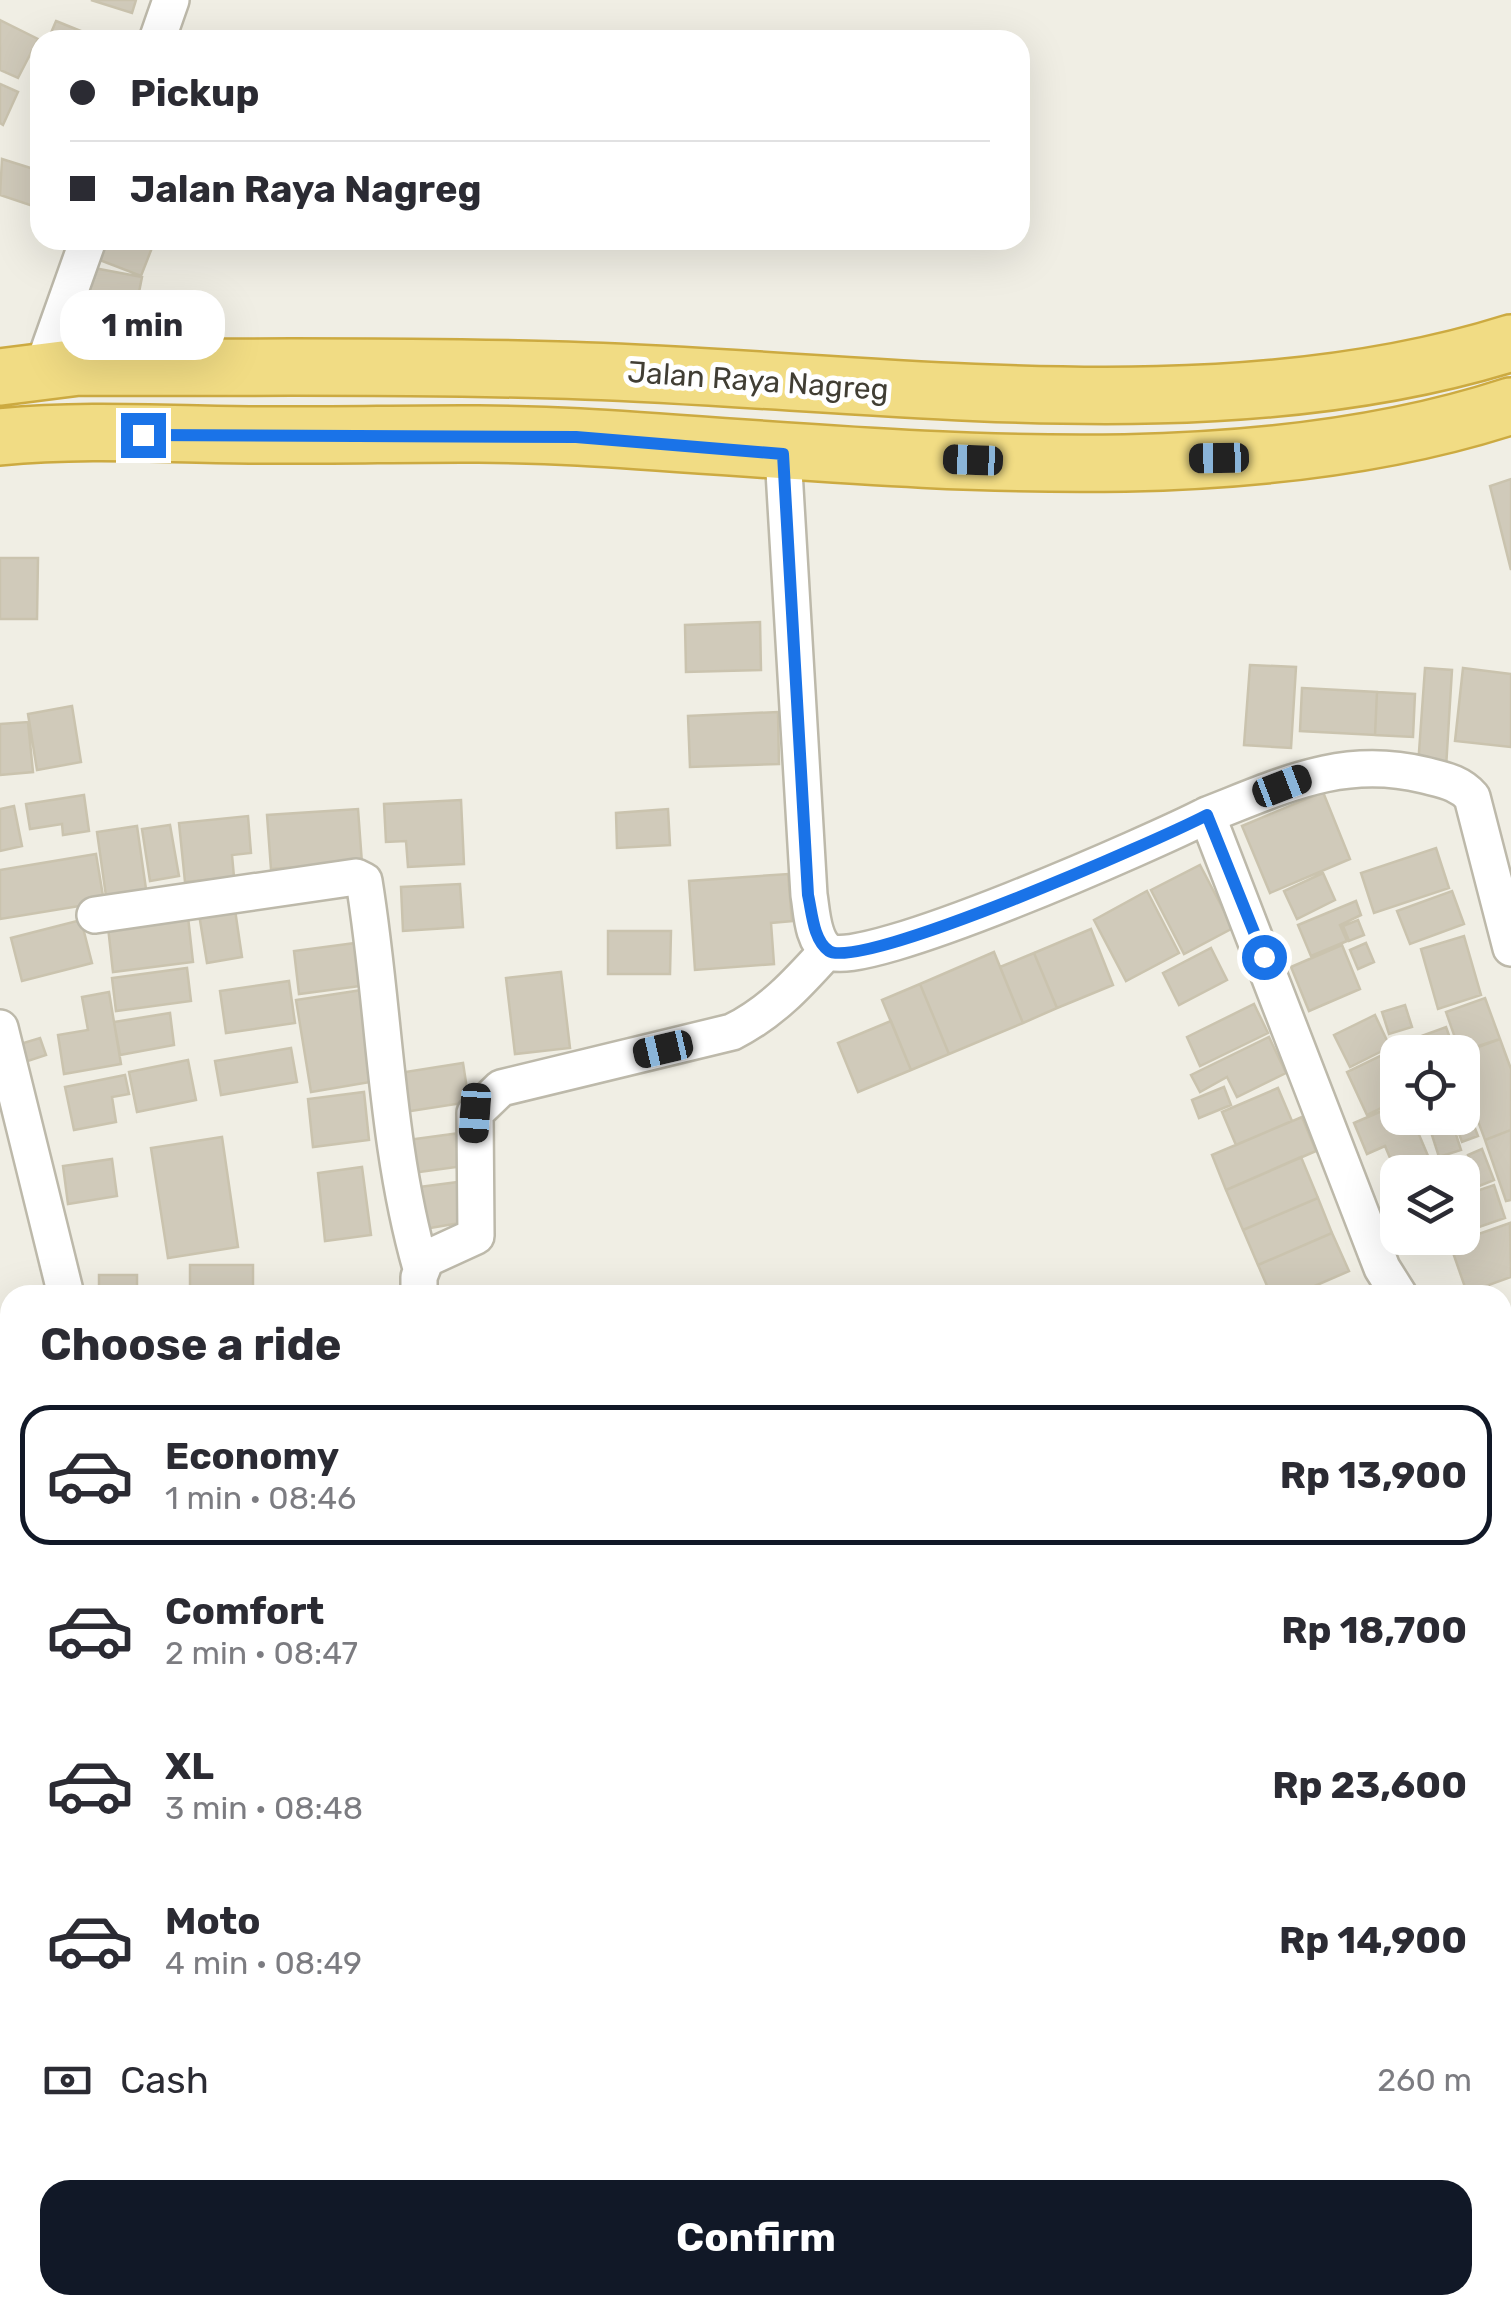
<!DOCTYPE html>
<html lang="en">
<head>
<meta charset="utf-8">
<style>
  :root { --surface:#fff; --page:#f2f2f3; --text:#2b2b33; --muted:#7c7c81; --line:#e1e1e2; --accent:#111827 }
  body { margin:0; font-family:Rubik,sans-serif; background:var(--page); color:var(--text); height:100vh; display:flex; flex-direction:column; font-size:38px; white-space:nowrap }
  * { box-sizing:border-box; margin:0 }
  p { font-size:32px; color:var(--muted) }
  .icon { flex:none; width:55px; height:55px; fill:none; stroke:currentColor; stroke-width:2; stroke-linecap:round; stroke-linejoin:round }
  .map { position:relative; flex:1; overflow:hidden }
  .panel { position:absolute; left:0px; top:1285px; width:1512px; height:1030px; display:flex; flex-direction:column; background:var(--surface); border-radius:30px 30px 0 0; box-shadow:0 10px 40px #0002 }
  .panel>* { flex:none }
  .banner { position:absolute; left:30px; top:30px; width:1000px; height:220px; border-radius:30px; box-shadow:0 10px 40px #0002; display:grid; align-content:center; height:220px; padding:0 40px; background:var(--surface) }
  .buttons { position:absolute; left:1380px; top:1035px; display:grid; gap:20px }
  .buttons a { display:grid; place-items:center; width:100px; height:100px; border-radius:20px; background:var(--surface); box-shadow:0 10px 40px #0002; font-size:50px }
  .end { position:absolute; width:45px; height:45px; margin:-22px; border:12px solid #1a73e8; background:#fff; box-shadow:0 0 0 5px #fff }
  .from { border-radius:50% }
  .bubble { position:absolute; height:70px; border-radius:30px; background:var(--surface); box-shadow:0 10px 40px #0002; font-size:32px; font-weight:700; line-height:70px; text-align:center }
  .car { position:absolute; width:30px; height:60px; margin:-30px -15px; border-radius:12px; box-shadow:0 0 8px 2px #0007; background:linear-gradient(#222 24%,#8ab4d8 0 40%,#222 0 76%,#8ab4d8 0 86%,#222 0) }
  .banner b { display:flex; align-items:center; gap:35px; height:95px; font-size:38px }
  .banner b+b { border-top:2px solid var(--line) }
  .banner i { width:25px; height:25px; background:var(--text) }
  ul { padding:0; list-style:none }
  li { display:flex; align-items:center; gap:30px; height:140px; margin:0 20px 15px; padding:0 20px; border:5px solid transparent; border-radius:30px }
  li div { flex:1 }
  li b { display:block; font-size:38px }
  li em { font-style:normal; font-weight:700 }
  li.active { border-color:var(--accent) }
  li>.icon { width:90px; height:90px; stroke-width:1.5 }
  h2 { padding:0 40px; font-size:45px; line-height:120px }
  .pay { display:flex; align-items:center; gap:25px; height:110px; padding:0 40px; font-size:38px }
  .pay p { margin-inline-start:auto }
  .button { display:flex; gap:20px; margin-top:auto; padding:20px 40px }
  .button a { flex:1; height:115px; border-radius:30px; background:var(--accent); color:#fff; font-size:40px; font-weight:700; line-height:115px; text-align:center }
  .map>svg:first-child { display:block }
  .building { fill:#d0caba; stroke:#cac3ae; stroke-width:2.5 }
  .lines { fill:none; stroke-linecap:round; stroke-linejoin:round }
  .minor-casing { stroke:#bdb9aa; stroke-width:40 }
  .trunk-casing { stroke:#ccaa41; stroke-width:60 }
  .minor { stroke:#fff; stroke-width:35 }
  .trunk { stroke:#f1dc84; stroke-width:55 }
  .route { stroke:#1a73e8; stroke-width:12 }
  .labels { text-anchor:middle; dominant-baseline:central; stroke-width:10; stroke-linejoin:round; paint-order:stroke }
  .street-label { font-size:30px; fill:#413e34; stroke:#fff }
</style>
</head>
<body>
<div class="map">
<svg width="1511" height="2315" viewBox="0 0 1511 2315">
  <rect width="100%" height="100%" fill="#f0eee4"/>
  <!-- building -->
  <path class="building" d="M91 0H136L132 13Z
    M0 20 38 39 18 78 0 70Z
    M56 21 103 40H48Z
    M0 84 18 92 3 125 0 123Z
    M2 159 40 171 39 208 0 195Z
    M104 240H155L141 276 97 259Z
    M94 268 142 277 129 343 80 334Z
    M1511 479V570L1490 486Z
    M0 558H38L37 619H0Z
    M760 622 761 670 686 672 685 625Z
    M1250 665 1296 667 1291 748 1244 745Z
    M1425 668 1452 670 1446 768 1418 766Z
    M1463 668 1511 674V747L1455 741Z
    M1302 688 1377 692 1375 735 1300 731Z
    M1377 692 1415 694 1413 737 1375 735Z
    M72 706 81 762 37 770 28 714Z
    M778 712 779 764 690 767 688 716Z
    M28 722 33 772 0 775V724Z
    M1323 792 1350 859 1270 893 1242 826Z
    M84 795 89 831 63 835 62 824 30 829 26 804Z
    M461 800 464 864 408 867 406 841 386 842 384 804Z
    M14 806 22 846 0 851V809Z
    M358 809 362 863 271 869 267 815Z
    M668 809 670 845 617 848 616 813Z
    M248 816 251 853 232 855 234 877 185 882 179 823Z
    M170 825 179 876 150 881 142 829Z
    M137 826 146 889 106 896 97 832Z
    M1436 848 1449 888 1374 913 1361 873Z
    M96 854 104 902 0 919V870Z
    M1200 865 1233 928 1184 954 1151 890Z
    M1323 873 1335 900 1297 919 1284 891Z
    M788 874 792 921 771 923 774 964 695 970 689 881Z
    M460 884 463 927 403 931 401 887Z
    M1147 891 1179 953 1126 981 1094 920Z
    M1452 891 1464 924 1410 944 1397 911Z
    M1356 901 1361 915 1340 925 1347 941 1311 956 1298 925Z
    M234 903 242 957 207 963 198 908Z
    M188 917 193 962 113 972 108 927Z
    M81 920 92 963 22 981 11 938Z
    M1358 920 1364 935 1349 941 1343 926Z
    M1091 929 1113 985 1057 1008 1034 953Z
    M608 931H671L670 974H608Z
    M1464 936 1481 995 1438 1009 1421 949Z
    M363 942 368 985 299 994 294 951Z
    M1366 943 1374 962 1358 969 1350 950Z
    M1342 945 1360 989 1309 1011 1291 967Z
    M1211 948 1227 980 1179 1005 1163 973Z
    M994 952 1023 1023 949 1054 920 984Z
    M1034 953 1057 1008 1023 1023 1000 967Z
    M187 968 191 1001 116 1011 112 978Z
    M561 972 570 1048 515 1054 506 978Z
    M289 981 295 1023 226 1033 220 991Z
    M920 984 949 1054 911 1070 882 1000Z
    M362 990 376 1081 311 1092 296 1000Z
    M109 992 121 1064 64 1074 58 1035 88 1030 82 997Z
    M1485 998 1500 1039 1460 1052 1446 1012Z
    M1254 1004 1268 1033 1200 1066 1187 1037Z
    M1405 1005 1412 1027 1389 1034 1382 1012Z
    M170 1013 174 1045 120 1055 114 1022Z
    M1375 1015 1390 1047 1350 1067 1334 1035Z
    M891 1021 911 1070 858 1092 838 1043Z
    M1446 1027 1455 1052H1422L1416 1038Z
    M1269 1037 1286 1073 1237 1097 1227 1077 1200 1092 1191 1075Z
    M40 1038 46 1055 25 1062 20 1044Z
    M1500 1039 1511 1069V1130L1485 1140 1462 1078V1053Z
    M1411 1041 1417 1052H1398V1100L1367 1115 1347 1072Z
    M291 1048 297 1082 221 1095 215 1061Z
    M188 1060 196 1100 137 1112 129 1072Z
    M463 1063 469 1102 404 1112 399 1073Z
    M125 1075 129 1094 112 1097 116 1122 74 1130 65 1087Z
    M1224 1087 1231 1105 1199 1118 1192 1100Z
    M1278 1088 1292 1121 1236 1145 1222 1112Z
    M364 1092 369 1140 313 1147 308 1099Z
    M1462 1095 1478 1136 1462 1142 1453 1118H1462Z
    M1398 1104V1118L1440 1120 1417 1130 1431 1163 1398 1172V1177L1385 1146 1367 1154 1354 1123Z
    M1302 1117 1316 1151 1226 1190 1212 1155Z
    M1453 1125 1461 1150 1439 1157 1431 1132Z
    M1511 1130V1200L1506 1201 1485 1140Z
    M460 1133 464 1166 404 1174 400 1141Z
    M222 1137 238 1247 168 1258 151 1148Z
    M1482 1149 1494 1180 1479 1186 1468 1155Z
    M1301 1157 1318 1198 1243 1230 1226 1190Z
    M112 1159 117 1196 68 1204 63 1166Z
    M1455 1159 1461 1172H1423Z
    M362 1167 371 1235 325 1241 318 1173Z
    M466 1181 472 1221 418 1230 411 1188Z
    M1494 1185 1505 1218 1462 1233V1196Z
    M1318 1198 1332 1233 1258 1265 1243 1230Z
    M1510 1223 1511 1277 1467 1293 1450 1244Z
    M1332 1233 1349 1271 1294 1295H1271L1258 1265Z
    M190 1265H253V1295H190Z
    M99 1275H137V1295H99Z
    M1502 1307 1511 1311V1376L1502 1372Z
    M0 1353 10 1354V1429L0 1428Z
    M1502 1457 1511 1462V1479L1502 1494Z
    M1511 1479V1528L1502 1523V1494Z
    M10 1560V1599L0 1582V1566Z
    M1509 1564 1511 1565V1629L1502 1623V1576Z
    M10 1632V1664L5 1665 0 1635Z
    M1511 1744V1874L1502 1883V1753Z
    M376 2305H429L431 2315H348Z
    M435 2305H486L489 2315H438Z"/>
  <g class="lines">
    <defs>
      <path id="minor" d="M157 40 171 0
        M41 372 88 240
        M783 454 809 895C812 912 812 940 828 951 860 973 1161 839 1207 815L1382 1268 1399 1295
        M1207 815C1282 786 1342 755 1424 775 1443 780 1459 782 1472 797L1511 948
        M95 915 356 877 364 881C385 1010 385 1142 421 1268
        M0 1028 66 1295
        M419 1295V1277L426 1259 476 1236 475 1113 501 1088 732 1032C772 1012 798 983 827 951
        M1502 1401 1511 1405
        M1502 1639 1511 1643
        M1502 1737 1511 1727
        M558 2305 560 2315"/>
      <path id="trunk" d="M0 377 79 367C247 368 417 365 586 371 885 381 1221 434 1511 343
        M0 437C88 428 179 435 267 435 371 436 476 431 579 437 877 454 1224 500 1511 406"/>
    </defs>
    <!-- minor casing -->
    <use href="#minor" class="minor-casing"/>
    <!-- trunk casing -->
    <use href="#trunk" class="trunk-casing"/>
    <!-- minor -->
    <use href="#minor" class="minor"/>
    <!-- trunk -->
    <use href="#trunk" class="trunk"/>
  </g>
  <g class="lines">
    <!-- route -->
    <path class="route" d="M143 435 576 437 783 454 808 895C812 912 813 940 829 951 860 972 1161 839 1207 815L1264 957"/>
  </g>
  <g class="labels">
    <!-- street labels -->
    <g class="street-label">
      <text transform="translate(758 381) rotate(4)">Jalan Raya Nagreg</text>
    </g>
  </g>
</svg>
<div class="buttons">
<a><svg class="icon" aria-label="locate" viewBox="0 0 24 24"><circle cx="12" cy="12" r="6"/><path d="M12 2v4M12 18v4M2 12h4M18 12h4"/></svg></a>
<a><svg class="icon" aria-label="layers" viewBox="0 0 24 24"><path d="M12 4l9 5-9 5-9-5zM3 14l9 5 9-5"/></svg></a>
</div>
<i class="end from" style="left:1264px;top:957px"></i>
<i class="end" style="left:143px;top:435px"></i>
<div class="bubble" style="left:60px;top:290px;width:165px">1 min</div>
<i class="car" style="left:1219px;top:458px;rotate:269deg"></i>
<i class="car" style="left:973px;top:460px;rotate:272deg"></i>
<i class="car" style="left:1282px;top:786px;rotate:69deg"></i>
<i class="car" style="left:663px;top:1049px;rotate:257deg"></i>
<i class="car" style="left:475px;top:1113px;rotate:184deg"></i>
<div class="banner">
<b><i class="from"></i>Pickup</b>
<b><i></i>Jalan Raya Nagreg</b>
</div>
<section class="panel">
<h2>Choose a ride</h2>
<ul>
<li class="active"><svg class="icon" aria-label="car" viewBox="0 0 24 24"><path d="M5 17H2v-5l4-1 3-4h7l3 4 3 1v5h-3M9 17h6M6 11h13"/><circle cx="7" cy="17" r="2"/><circle cx="17" cy="17" r="2"/></svg><div><b>Economy</b><p>1 min · 08:46</p></div><em>Rp 13,900</em></li>
<li><svg class="icon" aria-label="car" viewBox="0 0 24 24"><path d="M5 17H2v-5l4-1 3-4h7l3 4 3 1v5h-3M9 17h6M6 11h13"/><circle cx="7" cy="17" r="2"/><circle cx="17" cy="17" r="2"/></svg><div><b>Comfort</b><p>2 min · 08:47</p></div><em>Rp 18,700</em></li>
<li><svg class="icon" aria-label="car" viewBox="0 0 24 24"><path d="M5 17H2v-5l4-1 3-4h7l3 4 3 1v5h-3M9 17h6M6 11h13"/><circle cx="7" cy="17" r="2"/><circle cx="17" cy="17" r="2"/></svg><div><b>XL</b><p>3 min · 08:48</p></div><em>Rp 23,600</em></li>
<li><svg class="icon" aria-label="car" viewBox="0 0 24 24"><path d="M5 17H2v-5l4-1 3-4h7l3 4 3 1v5h-3M9 17h6M6 11h13"/><circle cx="7" cy="17" r="2"/><circle cx="17" cy="17" r="2"/></svg><div><b>Moto</b><p>4 min · 08:49</p></div><em>Rp 14,900</em></li>
</ul>
<div class="pay"><svg class="icon" aria-label="cash" viewBox="0 0 24 24"><path d="M3 7h18v10H3z"/><circle cx="12" cy="12" r="2"/></svg>Cash<p>260 m</p></div>
<div class="button"><a>Confirm</a></div>
</section>
</div>
</body>
</html>
